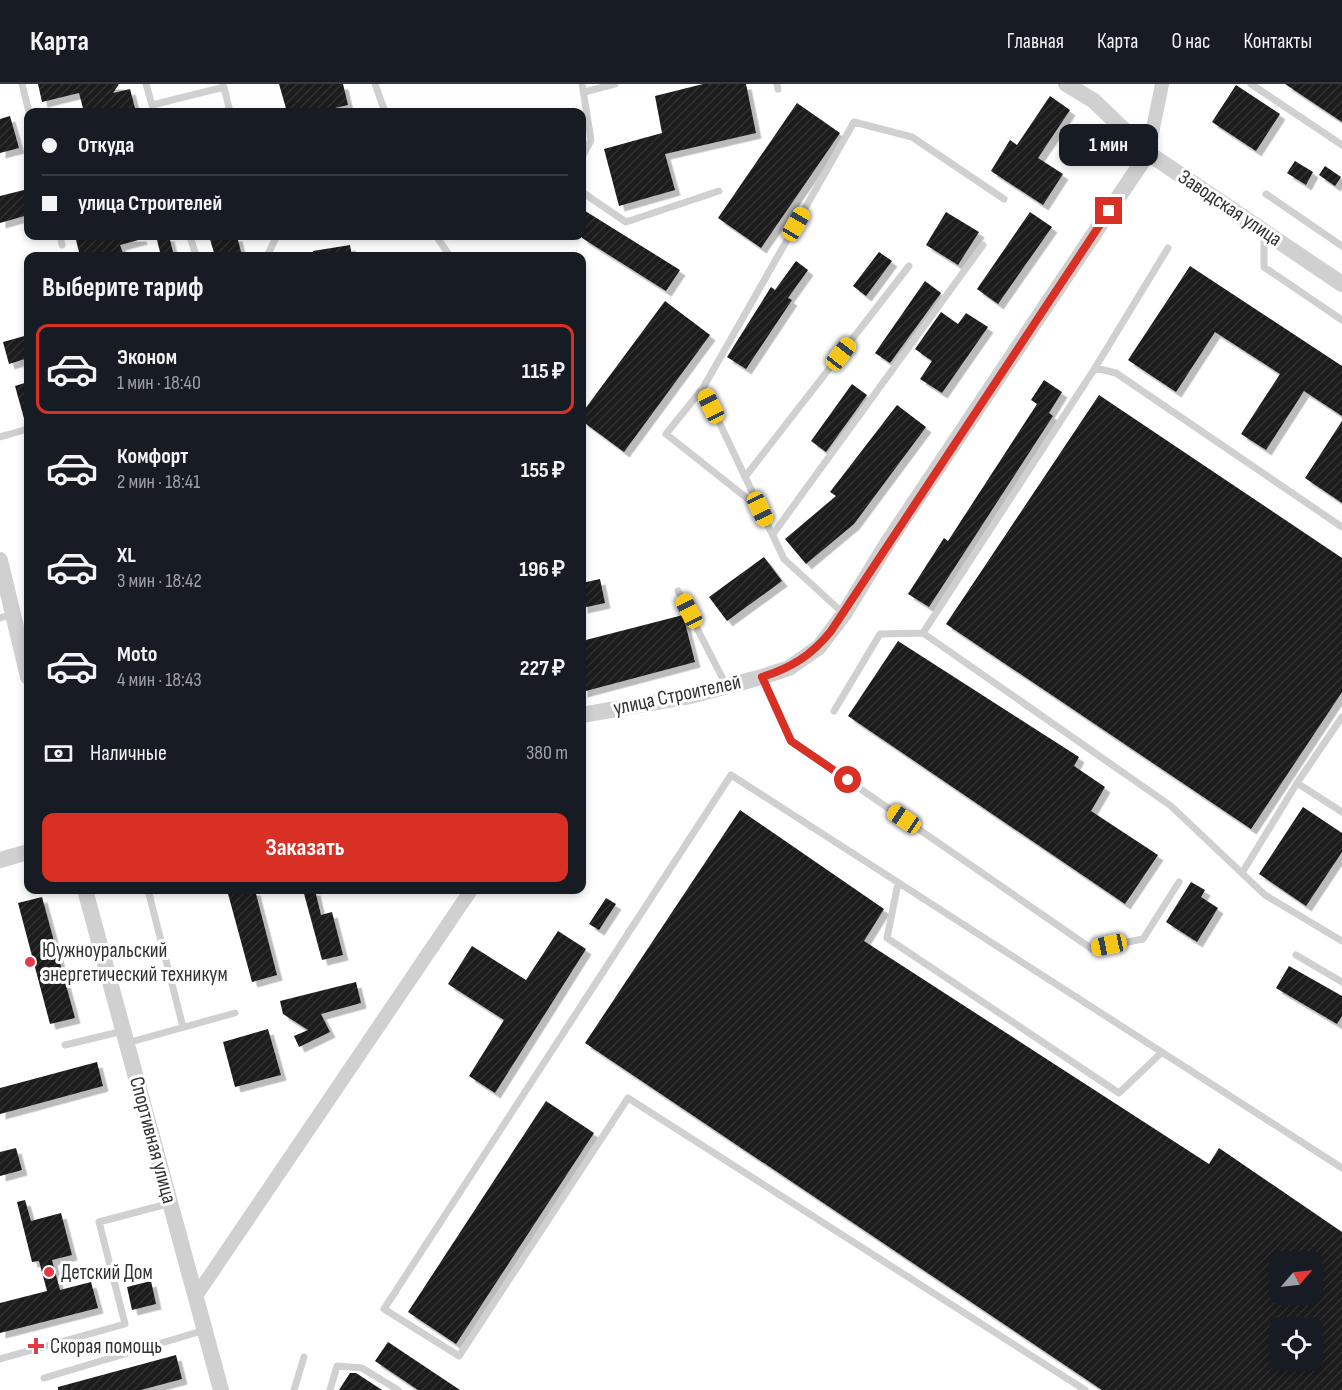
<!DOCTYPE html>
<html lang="ru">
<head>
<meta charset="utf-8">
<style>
  :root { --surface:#171b24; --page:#242831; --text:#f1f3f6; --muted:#9ea1a6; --line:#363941; --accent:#d93025 }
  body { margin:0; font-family:"Sofia Sans Condensed",sans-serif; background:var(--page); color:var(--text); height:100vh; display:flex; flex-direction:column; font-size:22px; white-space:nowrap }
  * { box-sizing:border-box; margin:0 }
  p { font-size:20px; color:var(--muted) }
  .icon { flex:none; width:33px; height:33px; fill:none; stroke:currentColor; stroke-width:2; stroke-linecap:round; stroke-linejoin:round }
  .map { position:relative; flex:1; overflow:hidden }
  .side { position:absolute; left:24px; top:168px; width:562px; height:642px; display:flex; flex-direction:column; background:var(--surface); border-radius:12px; box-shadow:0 3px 9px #0003 }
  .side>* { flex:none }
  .banner { position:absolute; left:24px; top:24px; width:562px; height:132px; border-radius:12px; box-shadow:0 3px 9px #0003; display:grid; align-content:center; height:132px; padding:0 18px; background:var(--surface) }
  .needle { width:39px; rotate:62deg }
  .fabs { position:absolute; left:1269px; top:1167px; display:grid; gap:12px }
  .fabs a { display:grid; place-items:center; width:54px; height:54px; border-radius:12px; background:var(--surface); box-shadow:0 3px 9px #0003; font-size:30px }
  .end { position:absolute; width:27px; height:27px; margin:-14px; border:8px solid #d93025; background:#fff; box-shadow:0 0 0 3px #fff }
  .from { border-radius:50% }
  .bubble { position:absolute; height:42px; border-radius:12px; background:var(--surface); box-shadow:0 3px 9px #0003; font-size:20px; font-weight:700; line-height:42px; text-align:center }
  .car { position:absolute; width:18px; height:36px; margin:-18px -9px; border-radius:8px; box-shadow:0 0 4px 2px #0007; background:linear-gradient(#f5c518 24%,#345 0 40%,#f5c518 0 76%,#345 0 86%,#f5c518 0) }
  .banner b { display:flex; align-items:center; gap:21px; height:57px; font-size:22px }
  .banner b+b { border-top:2px solid var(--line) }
  .banner i { width:15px; height:15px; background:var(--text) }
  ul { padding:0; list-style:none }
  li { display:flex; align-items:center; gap:18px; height:90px; margin:0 12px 9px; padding:0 6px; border:3px solid transparent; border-radius:12px }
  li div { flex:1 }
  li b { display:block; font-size:22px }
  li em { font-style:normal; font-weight:700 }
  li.on { border-color:var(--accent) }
  li>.icon { width:54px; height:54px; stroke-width:1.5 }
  h2 { padding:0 18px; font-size:27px; line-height:72px }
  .pay { display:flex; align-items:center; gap:15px; height:66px; padding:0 18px; font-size:22px }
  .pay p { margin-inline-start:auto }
  .cta { display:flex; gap:12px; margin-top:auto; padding:12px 18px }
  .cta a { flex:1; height:69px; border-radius:12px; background:var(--accent); color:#fff; font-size:24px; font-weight:700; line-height:69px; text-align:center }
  header { display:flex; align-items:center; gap:36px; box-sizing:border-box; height:84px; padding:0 30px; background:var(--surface); border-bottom:2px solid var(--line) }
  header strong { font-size:28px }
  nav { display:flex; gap:33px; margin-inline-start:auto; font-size:21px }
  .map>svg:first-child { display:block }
  .building { fill:url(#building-hatch); fill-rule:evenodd; filter:url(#shadow) }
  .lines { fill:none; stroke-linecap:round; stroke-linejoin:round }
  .service { stroke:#d0d0d0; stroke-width:7 }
  .minor { stroke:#d0d0d0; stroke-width:14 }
  .tertiary { stroke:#d0d0d0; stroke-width:16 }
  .route { stroke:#d93025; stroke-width:8 }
  .poi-dot { fill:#e63946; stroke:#fff; stroke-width:2 }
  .labels { text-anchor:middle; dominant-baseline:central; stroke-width:6; stroke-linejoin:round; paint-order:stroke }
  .street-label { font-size:21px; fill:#333; stroke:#fff }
  .poi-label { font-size:21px; fill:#333; stroke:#fff; text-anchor:start }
</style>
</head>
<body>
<header>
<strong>Карта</strong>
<nav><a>Главная</a><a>Карта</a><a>О нас</a><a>Контакты</a></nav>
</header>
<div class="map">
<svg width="1342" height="1306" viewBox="0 0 1342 1306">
  <defs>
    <pattern id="building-hatch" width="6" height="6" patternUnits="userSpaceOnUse" patternTransform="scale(1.5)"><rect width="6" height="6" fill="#1a1a1a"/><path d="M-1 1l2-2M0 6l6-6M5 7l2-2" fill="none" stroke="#333"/></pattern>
    <filter id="shadow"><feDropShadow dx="5.5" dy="5.5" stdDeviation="0" flood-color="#0004"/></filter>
  </defs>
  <rect width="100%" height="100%" fill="#fff"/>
  <!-- building -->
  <path class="building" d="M38 0H119L113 9 130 5 136 28H84L79 9 42 18Z
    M279 0H343L348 21 318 28H287Z
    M703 0H746L756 49 665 70 675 106 619 122 604 65 662 49 655 12Z
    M1285 0H1342V38Z
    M1236 1 1280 30 1256 67 1212 38Z
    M1050 12 1070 26 1038 74 1063 90 1043 121 991 87 1010 56 1017 61Z
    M797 19 840 49 761 164 718 134Z
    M10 32 19 64 0 69V35Z
    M1295 77 1313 88 1306 101 1287 89Z
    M1325 82 1341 93 1335 102 1319 91Z
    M28 105V131L0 139V112Z
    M582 125 680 186 666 207 582 154Z
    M946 128 979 148 958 181 926 161Z
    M1030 128 1052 143 998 220 977 205Z
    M75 152H141L142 155 120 161 124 172H80Z
    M156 152H169L174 172H161Z
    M209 152H237L242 172H215Z
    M350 161 352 172H314L313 167Z
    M879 168 892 177 866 212 853 202Z
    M796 177 808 186 788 214 792 216 746 285 727 273 771 203 775 206Z
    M1190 182 1342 282V332L1304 307 1266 366 1241 350 1280 290 1215 248 1176 308 1128 276Z
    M925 197 941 209 890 279 875 269Z
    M665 217 710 251 624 368 582 337V329Z
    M941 228 958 240 966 229 988 243 942 309 920 295 932 277 915 265Z
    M28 251V274L9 280 3 258Z
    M1044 296 1062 308 1049 329 1053 332 929 523 908 510 944 454 948 457 1037 320 1031 316Z
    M28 298V338H25L15 302Z
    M852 300 867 311 826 368 811 357Z
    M1099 311 1342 474V608L1251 745 946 540Z
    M897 321 926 343 854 440 806 480 785 455 836 412 830 408Z
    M1342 337V419L1305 394Z
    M764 473 782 497 727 537 709 513Z
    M600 495 605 519 582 524V499Z
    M683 531 695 578 582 608V557Z
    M898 557 1079 673 1074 682 1105 703 1091 727 1158 771 1125 820 848 632Z
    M1303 723 1342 749V768L1306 822 1259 790Z
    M740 726 884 825 864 857 1209 1080 1219 1064 1342 1148V1306H1102L585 959ZM1280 1178H1312V1210H1280ZM1280 1244H1312V1276H1280Z
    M1191 798 1205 806 1201 813 1218 824 1197 858 1166 838Z
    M227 806H255L277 891 252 898Z
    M303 806H315L321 831 332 828 343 871 322 876Z
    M42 813 75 934 50 940 18 819Z
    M606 814 616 820 599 846 589 840Z
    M558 847 586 865 495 1009 469 992 504 936 448 900 472 862 526 896Z
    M1289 882 1342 912V932L1337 940 1276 904Z
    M356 898 361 919 321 930 330 948 299 963 294 952 308 946 283 930 280 917Z
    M268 945 281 991 235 1003 223 958Z
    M97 978 103 1002 0 1030V1004Z
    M546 1017 594 1049 456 1260 408 1228Z
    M16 1064 22 1086 0 1092V1068Z
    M25 1116 31 1137 61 1129 72 1171 52 1176 60 1206 91 1198 98 1224 0 1249V1219L47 1207 39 1177 32 1178 17 1118Z
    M151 1197 156 1220 132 1226 127 1203Z
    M388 1258 460 1306H418L375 1277Z
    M176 1271 182 1295 141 1306H58V1303Z
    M350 1289H356L382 1306H339Z"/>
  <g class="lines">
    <!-- service -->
    <path class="service" d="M22 0 29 28
      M146 0 154 28
      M375 0 385 28
      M582 0 591 56 582 73
      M777 0 778 5
      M1251 0 1342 61
      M584 8 615 0
      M152 21 224 3 230 28
      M582 108 626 138 719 107
      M1266 110 1342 162
      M1264 149V183L1342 236
      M60 152 62 161
      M190 152 196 172
      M436 152 450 172
      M267 172 277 152
      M1095 284 1116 289 1342 443
      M703 304 666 350 758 423
      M0 353 28 345
      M745 393 909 182
      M773 450 983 161
      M678 507 726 601
      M844 530 784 475 703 304 854 38 912 53 1004 115
      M0 534 13 530
      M923 549 1171 722 1265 811 1342 857
      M762 593 791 657 1092 865 1143 855 1179 798
      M834 627 880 550 923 549 1095 284 1168 164
      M1297 699 1342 728
      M1242 789 1297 699 1342 633
      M898 799 887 854 1119 1009 1161 969
      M148 806 183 943
      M1296 871 1342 898
      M127 959 235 929
      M65 961 123 947
      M0 1275 125 1240 99 1138 171 1119
      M44 1294 205 1246
      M294 1306 304 1273
      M330 1306 337 1282 362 1284 398 1306
      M1085 1306 628 1014 459 1272 384 1225 731 691 1342 1084"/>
    <!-- minor -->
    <path class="minor" d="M1148 69 1162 0
      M196 1212 471 806"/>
    <!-- tertiary -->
    <path class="tertiary" d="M1066 0 1094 17 1148 69 1342 200
      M0 476 28 593
      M582 631 690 612 762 593 789 584 819 563 844 530 888 458 1148 69
      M0 776 28 768
      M85 806 221 1306"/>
  </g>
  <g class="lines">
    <!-- route -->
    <path class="route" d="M848 696 791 657 762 593C791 584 812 571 831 547L1109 127"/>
  </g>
  <!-- markers -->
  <g class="poi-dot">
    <circle cx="30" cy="878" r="6"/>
    <circle cx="49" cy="1188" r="6"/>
    <path d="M33 1253h6v6h6v6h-6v6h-6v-6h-6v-6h6z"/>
  </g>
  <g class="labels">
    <!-- street labels -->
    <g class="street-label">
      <text transform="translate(1230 124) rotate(34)">Заводская улица</text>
      <text transform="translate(677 611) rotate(-12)">улица Строителей</text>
      <text transform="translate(153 1056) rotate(75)">Спортивная улица</text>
    </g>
    <!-- poi labels -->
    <g class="poi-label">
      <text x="42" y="866">Юужноуральский<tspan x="42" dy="24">энергетический техникум</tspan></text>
      <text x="61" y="1188">Детский Дом</text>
      <text x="50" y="1262">Скорая помощь</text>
    </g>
  </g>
</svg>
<div class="fabs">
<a><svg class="needle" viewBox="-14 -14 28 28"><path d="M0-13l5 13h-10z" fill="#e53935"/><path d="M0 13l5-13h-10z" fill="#9ea1a6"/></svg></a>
<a><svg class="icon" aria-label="locate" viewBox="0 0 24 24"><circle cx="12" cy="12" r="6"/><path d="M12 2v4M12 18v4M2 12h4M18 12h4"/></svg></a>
</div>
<i class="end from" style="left:848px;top:696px"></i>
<i class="end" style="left:1109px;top:127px"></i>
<div class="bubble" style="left:1059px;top:40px;width:99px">1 мин</div>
<i class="car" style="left:796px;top:140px;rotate:30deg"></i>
<i class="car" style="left:841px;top:270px;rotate:38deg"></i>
<i class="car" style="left:711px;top:322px;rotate:334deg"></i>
<i class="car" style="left:760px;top:425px;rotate:155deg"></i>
<i class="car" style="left:689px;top:527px;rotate:333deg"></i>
<i class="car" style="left:904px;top:735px;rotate:304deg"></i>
<i class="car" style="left:1109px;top:861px;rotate:258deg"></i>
<div class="banner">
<b><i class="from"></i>Откуда</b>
<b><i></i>улица Строителей</b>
</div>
<section class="side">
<h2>Выберите тариф</h2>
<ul>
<li class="on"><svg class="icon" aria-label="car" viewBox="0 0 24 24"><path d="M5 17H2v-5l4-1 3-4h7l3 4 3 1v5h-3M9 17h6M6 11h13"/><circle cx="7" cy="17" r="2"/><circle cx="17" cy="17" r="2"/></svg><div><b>Эконом</b><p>1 мин · 18:40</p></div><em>115 ₽</em></li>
<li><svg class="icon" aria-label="car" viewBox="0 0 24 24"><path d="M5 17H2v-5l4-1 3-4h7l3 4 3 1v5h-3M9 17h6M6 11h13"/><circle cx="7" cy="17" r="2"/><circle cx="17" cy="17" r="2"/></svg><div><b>Комфорт</b><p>2 мин · 18:41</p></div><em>155 ₽</em></li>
<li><svg class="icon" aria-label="car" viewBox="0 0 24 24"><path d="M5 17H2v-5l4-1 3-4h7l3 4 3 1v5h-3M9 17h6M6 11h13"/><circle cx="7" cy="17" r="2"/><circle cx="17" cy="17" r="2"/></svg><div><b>XL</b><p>3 мин · 18:42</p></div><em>196 ₽</em></li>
<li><svg class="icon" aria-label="car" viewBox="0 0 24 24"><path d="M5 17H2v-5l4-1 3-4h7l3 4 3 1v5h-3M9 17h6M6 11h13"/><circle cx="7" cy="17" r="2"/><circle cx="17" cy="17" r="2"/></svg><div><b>Moto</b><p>4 мин · 18:43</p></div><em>227 ₽</em></li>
</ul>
<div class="pay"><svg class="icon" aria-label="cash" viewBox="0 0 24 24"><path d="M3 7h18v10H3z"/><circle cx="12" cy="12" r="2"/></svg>Наличные<p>380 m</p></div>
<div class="cta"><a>Заказать</a></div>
</section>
</div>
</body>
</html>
